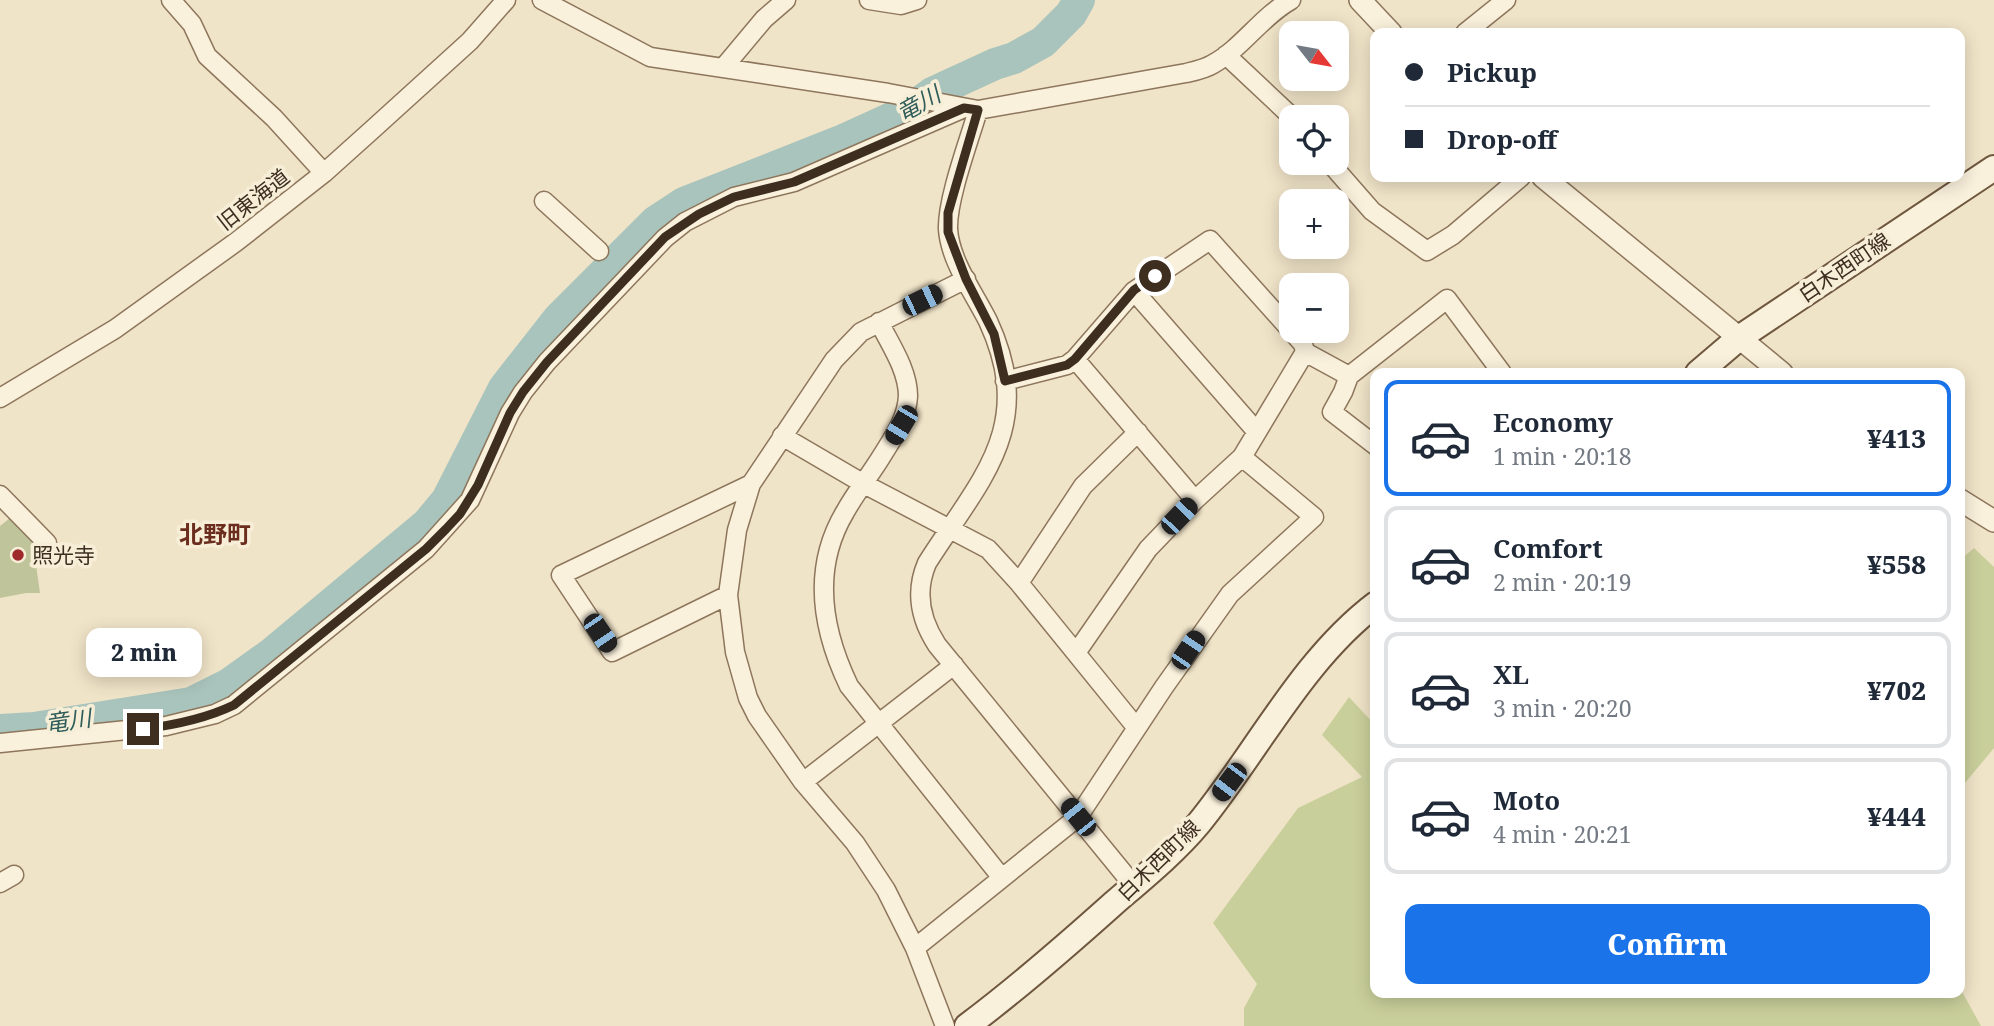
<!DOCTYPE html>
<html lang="en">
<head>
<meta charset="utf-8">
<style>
  :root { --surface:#fff; --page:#f6f6f7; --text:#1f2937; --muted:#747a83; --line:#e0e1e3; --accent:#1a73e8 }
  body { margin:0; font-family:"Noto Serif","Noto Sans JP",serif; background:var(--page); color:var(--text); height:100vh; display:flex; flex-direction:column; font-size:26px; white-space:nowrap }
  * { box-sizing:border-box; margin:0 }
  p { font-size:23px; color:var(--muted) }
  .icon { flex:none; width:38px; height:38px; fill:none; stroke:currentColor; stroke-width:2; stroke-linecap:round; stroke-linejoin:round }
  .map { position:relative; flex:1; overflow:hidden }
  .panel { position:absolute; left:1370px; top:368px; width:595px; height:630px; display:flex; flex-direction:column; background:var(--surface); border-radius:14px; box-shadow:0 4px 18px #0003 }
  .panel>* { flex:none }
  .top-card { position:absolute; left:1370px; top:28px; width:595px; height:154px; border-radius:14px; box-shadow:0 4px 18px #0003; display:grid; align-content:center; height:154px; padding:0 35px; background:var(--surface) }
  .needle { width:46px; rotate:121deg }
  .buttons { position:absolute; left:1279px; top:21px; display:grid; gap:14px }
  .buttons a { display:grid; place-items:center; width:70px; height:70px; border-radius:14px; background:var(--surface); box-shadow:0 4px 18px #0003; font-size:35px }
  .end { position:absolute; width:32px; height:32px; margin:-16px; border:9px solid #3d2e20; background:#fff; box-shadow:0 0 0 4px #fff }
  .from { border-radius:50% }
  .bubble { position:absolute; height:49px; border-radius:14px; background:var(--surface); box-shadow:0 4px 18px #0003; font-size:23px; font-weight:800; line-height:49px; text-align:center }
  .car { position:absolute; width:21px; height:42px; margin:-21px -10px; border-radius:9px; box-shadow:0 0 5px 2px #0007; background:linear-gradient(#222 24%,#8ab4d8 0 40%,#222 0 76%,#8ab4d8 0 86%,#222 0) }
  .top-card b { display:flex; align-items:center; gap:24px; height:66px; font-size:26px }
  .top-card b+b { border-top:2px solid var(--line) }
  .top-card i { width:18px; height:18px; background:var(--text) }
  ul { padding:12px 0 0; list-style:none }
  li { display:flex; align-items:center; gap:21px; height:116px; margin:0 14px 10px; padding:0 21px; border:4px solid var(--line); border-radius:14px }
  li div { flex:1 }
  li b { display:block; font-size:26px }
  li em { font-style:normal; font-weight:800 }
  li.current { border-color:var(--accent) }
  li>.icon { width:63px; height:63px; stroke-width:1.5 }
  .button { display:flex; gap:14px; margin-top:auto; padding:14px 35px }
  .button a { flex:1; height:80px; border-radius:14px; background:var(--accent); color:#fff; font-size:28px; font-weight:800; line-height:80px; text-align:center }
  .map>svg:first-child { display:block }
  .green { fill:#c9cf9b }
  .cemetery { fill:#bfc49a }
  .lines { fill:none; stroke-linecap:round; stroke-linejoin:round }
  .river { stroke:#a9c4bc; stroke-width:32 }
  .minor-casing { stroke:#8d765c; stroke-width:21 }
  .tertiary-casing { stroke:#8d765c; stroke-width:24 }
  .secondary-casing { stroke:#6f573f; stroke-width:28 }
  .minor { stroke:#faf1dc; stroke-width:18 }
  .tertiary { stroke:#faf1dc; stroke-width:21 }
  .secondary { stroke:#faf1dc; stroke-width:24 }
  .route { stroke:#3d2e20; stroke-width:9 }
  .poi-dot { fill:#9e2a2b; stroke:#f7eed8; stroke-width:2.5 }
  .labels { text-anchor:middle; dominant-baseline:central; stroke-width:7; stroke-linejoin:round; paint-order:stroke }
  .street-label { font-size:21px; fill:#3d2e20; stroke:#f7eed8 }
  .poi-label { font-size:21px; fill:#3d2e20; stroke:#f7eed8; text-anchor:start }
  .water-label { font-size:23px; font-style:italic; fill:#2f5d5a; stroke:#f7eed8 }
  .quarter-label { font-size:24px; font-weight:bold; fill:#6b2e1e; stroke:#f7eed8 }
</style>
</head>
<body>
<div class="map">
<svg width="1994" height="1026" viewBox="0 0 1994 1026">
  <rect width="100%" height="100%" fill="#f0e4c8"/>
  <!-- green -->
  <path class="green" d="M1974 548 1994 567V748L1960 789V560Z
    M1349 697 1375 725 1376 992H1960V988L1981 1026H1244V1008L1257 984 1213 923 1298 808 1362 777 1322 735Z"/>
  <!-- cemetery -->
  <path class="cemetery" d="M10 518 28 533 36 547 34 551 40 593H26L0 598V526Z"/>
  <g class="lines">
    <!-- river -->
    <path class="river" d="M0 730 34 728 191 703 229 684 271 654 427 524 447 500 504 388 558 319 655 222 684 203 841 141 909 110 932 93 995 64 1014 58 1043 42 1071 14 1079 0"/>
    <defs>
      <path id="minor" d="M171 0 192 24 207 56 274 118 324 173
        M542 0 650 57 888 93 978 110 1186 73C1195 71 1205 69 1213 64 1242 48 1261 17 1291 0
        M869 0 901 5 917 0
        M1465 33 1506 0
        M1226 55 1292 117
        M723 68 764 19 786 0
        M978 110C969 141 947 199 948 229 950 261 974 293 988 321 1037 427 981 478 927 563 915 591 920 619 937 645L1134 886
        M1330 163 1372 211 1427 251 1453 235 1521 177
        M544 201 599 251
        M1134 291 1257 432
        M879 322C890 344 908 370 908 396 907 418 894 436 883 454 871 474 856 492 845 512 811 569 822 630 849 686L1002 878
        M1305 352 1349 376
        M1075 359 1195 500
        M1005 381 1067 365 1075 359 1134 291 1210 240 1303 344 1305 352 1242 457 1195 500 1148 549 1076 653
        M0 398 115 329 236 242 324 173 373 129 470 41 506 0
        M782 436 864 484 988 549 1019 583 1136 727
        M1376 446 1332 412 1343 392 1349 376 1447 299 1502 373
        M0 495 47 543
        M1019 583 1083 486 1138 432
        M728 595 612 652 561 575 751 484
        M0 743 166 726 215 714 234 705 426 549 470 500 510 413 523 392 547 362 665 238 685 222 734 197 794 182 964 108
        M803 782 954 665
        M0 883 14 875
        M915 948 1078 817 1164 687 1230 594 1314 517 1242 457
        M945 1026 915 948 886 890 855 843 803 782 757 716 748 698 735 652 728 595 737 530 751 484 834 360 861 332 966 279"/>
      <path id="tertiary" d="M1360 0 1391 33
        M1543 177 1782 373
        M1960 500 1994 521"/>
      <path id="secondary" d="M1698 373 1739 338 1994 168
        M967 1026C1018 988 1066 946 1114 903 1143 878 1174 853 1199 823 1257 752 1302 660 1376 604"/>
    </defs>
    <!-- minor casing -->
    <use href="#minor" class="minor-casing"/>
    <!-- tertiary casing -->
    <use href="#tertiary" class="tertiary-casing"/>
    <!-- secondary casing -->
    <use href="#secondary" class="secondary-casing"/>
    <!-- minor -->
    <use href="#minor" class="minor"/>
    <!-- tertiary -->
    <use href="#tertiary" class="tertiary"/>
    <!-- secondary -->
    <use href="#secondary" class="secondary"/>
  </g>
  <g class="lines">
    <!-- route -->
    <path class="route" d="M143 729C175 725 205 719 234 705L426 549 446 529 460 514 478 485 510 413 523 392 547 362 665 237 699 214 734 197 794 182 964 108 978 110 948 213V232L966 279 994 334 1005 381 1067 365 1075 359 1134 290 1155 276"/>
  </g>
  <!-- markers -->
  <circle class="poi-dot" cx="18" cy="555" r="7"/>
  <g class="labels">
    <!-- street labels -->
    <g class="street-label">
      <text transform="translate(253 199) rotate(-38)">旧東海道</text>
      <text transform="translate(1844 267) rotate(-34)">白木西町線</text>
      <text transform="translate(1158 860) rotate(-44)">白木西町線</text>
    </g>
    <!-- poi labels -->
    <g class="poi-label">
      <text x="32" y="555">照光寺</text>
    </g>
    <!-- water labels -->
    <g class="water-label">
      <text transform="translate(918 103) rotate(-29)">竜川</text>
      <text transform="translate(68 720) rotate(-8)">竜川</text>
    </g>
    <!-- quarter labels -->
    <g class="quarter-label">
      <text x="215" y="533">北野町</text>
    </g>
  </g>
</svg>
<div class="buttons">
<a><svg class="needle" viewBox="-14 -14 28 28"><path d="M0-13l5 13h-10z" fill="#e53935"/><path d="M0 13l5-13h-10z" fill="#747a83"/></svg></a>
<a><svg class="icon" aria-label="locate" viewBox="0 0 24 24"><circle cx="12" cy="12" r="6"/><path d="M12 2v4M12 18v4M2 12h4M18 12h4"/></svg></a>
<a>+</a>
<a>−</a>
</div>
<i class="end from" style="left:1155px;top:276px"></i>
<i class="end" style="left:143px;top:729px"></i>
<div class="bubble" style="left:86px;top:628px;width:116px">2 min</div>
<i class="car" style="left:922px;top:300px;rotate:64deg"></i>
<i class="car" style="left:901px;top:425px;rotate:211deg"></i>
<i class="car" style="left:1179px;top:516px;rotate:44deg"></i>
<i class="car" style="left:600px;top:633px;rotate:146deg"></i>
<i class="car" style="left:1188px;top:650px;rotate:34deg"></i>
<i class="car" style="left:1229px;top:782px;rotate:217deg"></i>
<i class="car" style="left:1078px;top:817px;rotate:321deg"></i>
<div class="top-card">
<b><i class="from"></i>Pickup</b>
<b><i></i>Drop-off</b>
</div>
<section class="panel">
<ul>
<li class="current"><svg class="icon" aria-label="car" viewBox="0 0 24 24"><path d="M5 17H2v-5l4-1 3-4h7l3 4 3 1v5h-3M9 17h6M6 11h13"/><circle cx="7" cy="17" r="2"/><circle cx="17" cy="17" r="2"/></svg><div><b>Economy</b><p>1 min · 20:18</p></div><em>¥413</em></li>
<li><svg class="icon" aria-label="car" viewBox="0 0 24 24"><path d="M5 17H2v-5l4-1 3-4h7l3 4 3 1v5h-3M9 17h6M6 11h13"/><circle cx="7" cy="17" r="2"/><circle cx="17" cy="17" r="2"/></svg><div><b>Comfort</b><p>2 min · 20:19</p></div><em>¥558</em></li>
<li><svg class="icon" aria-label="car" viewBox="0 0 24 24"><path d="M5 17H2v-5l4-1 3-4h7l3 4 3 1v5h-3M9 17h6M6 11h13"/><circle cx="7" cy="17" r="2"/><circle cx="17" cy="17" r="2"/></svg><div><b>XL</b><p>3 min · 20:20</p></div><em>¥702</em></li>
<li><svg class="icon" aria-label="car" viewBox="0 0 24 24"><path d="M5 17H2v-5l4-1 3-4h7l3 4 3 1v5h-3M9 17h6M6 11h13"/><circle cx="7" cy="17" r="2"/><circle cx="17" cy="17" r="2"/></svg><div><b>Moto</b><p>4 min · 20:21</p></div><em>¥444</em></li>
</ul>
<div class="button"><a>Confirm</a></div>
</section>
</div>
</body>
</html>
